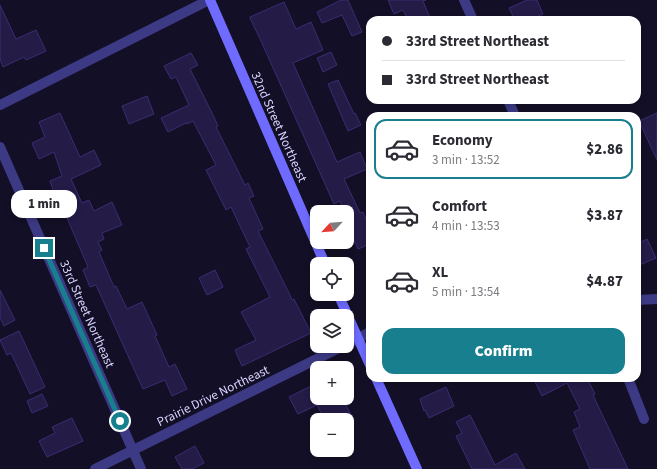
<!DOCTYPE html>
<html lang="en">
<head>
<meta charset="utf-8">
<style>
  :root { --surface:#fff; --page:#f7f7f7; --text:#2b2b33; --muted:#7c7c81; --line:#e1e1e2; --accent:#187f8f }
  body { margin:0; font-family:"Source Sans 3",sans-serif; background:var(--page); color:var(--text); height:100vh; display:flex; flex-direction:column; font-size:15px; white-space:nowrap }
  * { box-sizing:border-box; margin:0 }
  p { font-size:13px; color:var(--muted) }
  .icon { flex:none; width:22px; height:22px; fill:none; stroke:currentColor; stroke-width:2; stroke-linecap:round; stroke-linejoin:round }
  .map { position:relative; flex:1; overflow:hidden }
  .sheet { position:absolute; left:366px; top:112px; width:275px; height:270px; display:flex; flex-direction:column; background:var(--surface); border-radius:12px; box-shadow:0 2px 6px #0003 }
  .sheet>* { flex:none }
  .top-card { position:absolute; left:366px; top:16px; width:275px; height:88px; border-radius:12px; box-shadow:0 2px 6px #0003; display:grid; align-content:center; height:88px; padding:0 16px; background:var(--surface) }
  .needle { width:26px; rotate:244deg }
  .controls { position:absolute; left:310px; top:205px; display:grid; gap:8px }
  .controls a { display:grid; place-items:center; width:44px; height:44px; border-radius:8px; background:var(--surface); box-shadow:0 2px 6px #0003; font-size:20px }
  .end { position:absolute; width:18px; height:18px; margin:-9px; border:5px solid #187f8f; background:#fff; box-shadow:0 0 0 2px #fff }
  .from { border-radius:50% }
  .bubble { position:absolute; height:28px; border-radius:12px; background:var(--surface); box-shadow:0 2px 6px #0003; font-size:13px; font-weight:800; line-height:28px; text-align:center }
  .top-card b { display:flex; align-items:center; gap:14px; height:38px; font-size:15px }
  .top-card b+b { border-top:1px solid var(--line) }
  .top-card i { width:10px; height:10px; background:var(--text) }
  ul { padding:7px 0 0; list-style:none }
  li { display:flex; align-items:center; gap:12px; height:60px; margin:0 8px 6px; padding:0 8px; border:2px solid transparent; border-radius:12px }
  li div { flex:1 }
  li b { display:block; font-size:15px }
  li em { font-style:normal; font-weight:800 }
  li.on { border-color:var(--accent) }
  li>.icon { width:36px; height:36px; stroke-width:1.5 }
  .button { display:flex; gap:8px; margin-top:auto; padding:8px 16px }
  .button a { flex:1; height:46px; border-radius:12px; background:var(--accent); color:#fff; font-size:16px; font-weight:800; line-height:46px; text-align:center }
  .map>svg:first-child { display:block }
  .building { fill:#241b47; stroke:#3b2d73 }
  .lines { fill:none; stroke-linecap:round; stroke-linejoin:round }
  .minor { stroke:#3d3a85; stroke-width:10 }
  .secondary { stroke:#6f6bff; stroke-width:10 }
  .route { stroke:#187f8f; stroke-width:5 }
  .labels { text-anchor:middle; dominant-baseline:central; stroke-width:3; stroke-linejoin:round; paint-order:stroke }
  .street-label { font-size:13px; fill:#d9d4ff; stroke:#130f26 }
</style>
</head>
<body>
<div class="map">
<svg width="657" height="469" viewBox="0 0 657 469">
  <rect width="100%" height="100%" fill="#130f26"/>
  <!-- building -->
  <path class="building" d="M341 0H348L362 32 352 36 342 15 322 23 317 12Z
    M388 0H426L423 1 431 20H408L403 10 394 14Z
    M527 0H537L543 14 530 20H515L509 8Z
    M284 2 296 29 311 22 323 50 293 63 337 162 360 152 367 169 344 179 360 213 363 212 370 230V244L358 249 349 229 352 228 347 216V212H345L340 201 334 204 261 41 250 18V17Z
    M0 5 16 39 36 30 46 51 26 60 24 57 3 67 0 59Z
    M331 52 337 65 323 72 317 58Z
    M191 53 198 65 190 69 213 115 218 126 216 127 245 185 248 183 254 196 249 198 263 229 258 231 289 293 292 300 294 299 311 333 242 366 235 350 256 340 241 312 270 297 246 249 250 247 231 207 226 210 206 170 216 165 193 121 187 124 186 123 168 132 161 118 189 105 176 77 171 79 164 66Z
    M338 80 354 114 355 113 361 125 348 131 328 84Z
    M147 96 154 114 129 124 122 106Z
    M60 113 80 157 94 150 101 165 71 179 82 203 89 200 94 211 112 202 122 225 102 233 104 239 98 242 102 250 99 252 114 287 116 286 127 309 142 302 157 335 155 336 169 367 175 364 187 389 172 396 165 380 143 389 96 285 90 287 83 270 88 267 61 204 58 205 53 194 54 193 50 181 62 176 54 152 39 159 32 143 45 137 39 122Z
    M657 113V160L639 121Z
    M647 239 656 258 637 266V244Z
    M215 270 223 287 207 295 199 278Z
    M0 290 15 320 4 326 0 318Z
    M19 331 45 387 30 394 11 353 7 355 0 340Z
    M533 378H587L595 394 593 395 628 469H590L573 430 580 427 574 412 580 409 567 383 542 396Z
    M317 383V398H342L354 420H325L317 405 298 414 289 397Z
    M446 387 454 406 429 418 425 410 424 411 420 399Z
    M42 394 48 406 32 413 27 401Z
    M470 415 495 465 516 453 525 469H472L456 436 462 433 456 422Z
    M72 418 83 441 47 457 39 441 55 433 52 427Z
    M195 446 204 463 192 469H182L175 457Z"/>
  <g class="lines">
    <!-- minor -->
    <path class="minor" d="M464 0 473 20
      M508 100 515 116
      M0 105 209 0
      M0 147 141 469
      M637 300 657 299
      M347 344 370 332
      M628 378 644 419
      M95 469 343 346"/>
    <!-- secondary -->
    <path class="secondary" d="M210 0 325 264
      M338 294 370 365
      M376 378 417 469"/>
  </g>
  <g class="lines">
    <!-- route -->
    <path class="route" d="M44 248 120 421"/>
  </g>
  <g class="labels">
    <!-- street labels -->
    <g class="street-label">
      <text transform="translate(279 127) rotate(66)">32nd Street Northeast</text>
      <text transform="translate(87 314) rotate(66)">33rd Street Northeast</text>
      <text transform="translate(213 396) rotate(-26)">Prairie Drive Northeast</text>
    </g>
  </g>
</svg>
<div class="controls">
<a><svg class="needle" viewBox="-14 -14 28 28"><path d="M0-13l5 13h-10z" fill="#e53935"/><path d="M0 13l5-13h-10z" fill="#7c7c81"/></svg></a>
<a><svg class="icon" aria-label="locate" viewBox="0 0 24 24"><circle cx="12" cy="12" r="6"/><path d="M12 2v4M12 18v4M2 12h4M18 12h4"/></svg></a>
<a><svg class="icon" aria-label="layers" viewBox="0 0 24 24"><path d="M12 4l9 5-9 5-9-5zM3 14l9 5 9-5"/></svg></a>
<a>+</a>
<a>−</a>
</div>
<i class="end from" style="left:120px;top:421px"></i>
<i class="end" style="left:44px;top:248px"></i>
<div class="bubble" style="left:11px;top:190px;width:66px">1 min</div>
<div class="top-card">
<b><i class="from"></i>33rd Street Northeast</b>
<b><i></i>33rd Street Northeast</b>
</div>
<section class="sheet">
<ul>
<li class="on"><svg class="icon" aria-label="car" viewBox="0 0 24 24"><path d="M5 17H2v-5l4-1 3-4h7l3 4 3 1v5h-3M9 17h6M6 11h13"/><circle cx="7" cy="17" r="2"/><circle cx="17" cy="17" r="2"/></svg><div><b>Economy</b><p>3 min · 13:52</p></div><em>$2.86</em></li>
<li><svg class="icon" aria-label="car" viewBox="0 0 24 24"><path d="M5 17H2v-5l4-1 3-4h7l3 4 3 1v5h-3M9 17h6M6 11h13"/><circle cx="7" cy="17" r="2"/><circle cx="17" cy="17" r="2"/></svg><div><b>Comfort</b><p>4 min · 13:53</p></div><em>$3.87</em></li>
<li><svg class="icon" aria-label="car" viewBox="0 0 24 24"><path d="M5 17H2v-5l4-1 3-4h7l3 4 3 1v5h-3M9 17h6M6 11h13"/><circle cx="7" cy="17" r="2"/><circle cx="17" cy="17" r="2"/></svg><div><b>XL</b><p>5 min · 13:54</p></div><em>$4.87</em></li>
</ul>
<div class="button"><a>Confirm</a></div>
</section>
</div>
</body>
</html>
